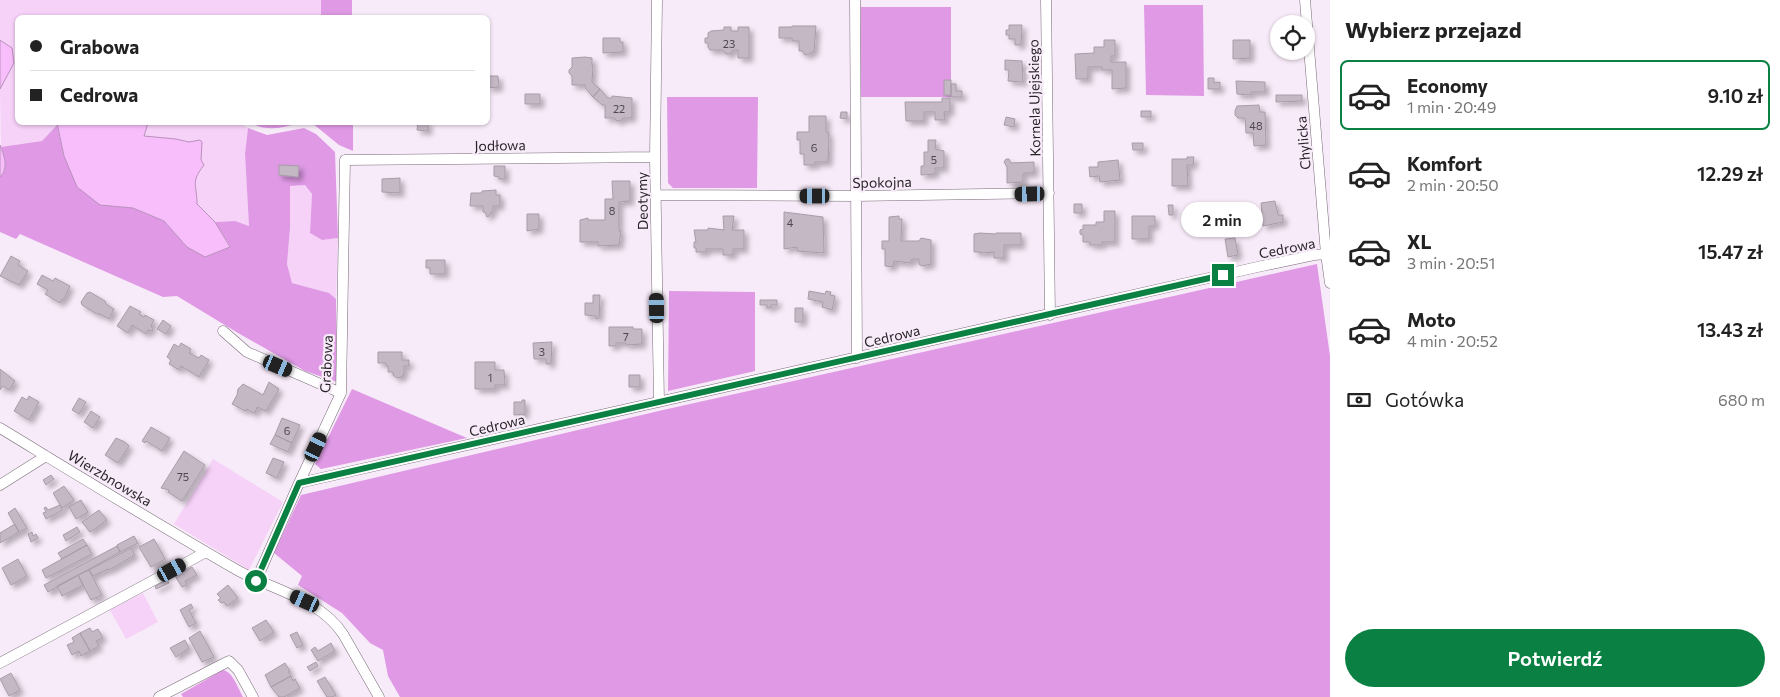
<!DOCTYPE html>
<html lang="pl">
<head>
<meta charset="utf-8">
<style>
  :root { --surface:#fff; --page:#f6f6f6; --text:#222; --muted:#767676; --line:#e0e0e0; --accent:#0b8043 }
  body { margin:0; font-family:Commissioner,sans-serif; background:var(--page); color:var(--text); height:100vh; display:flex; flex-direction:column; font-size:19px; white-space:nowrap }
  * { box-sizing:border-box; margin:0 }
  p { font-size:16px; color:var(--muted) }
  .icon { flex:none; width:28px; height:28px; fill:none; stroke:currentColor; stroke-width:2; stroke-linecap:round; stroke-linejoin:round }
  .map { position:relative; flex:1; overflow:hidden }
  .panel { display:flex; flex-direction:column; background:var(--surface); width:450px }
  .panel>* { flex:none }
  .hud { position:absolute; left:15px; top:15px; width:475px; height:110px; border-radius:8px; box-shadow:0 1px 4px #0004; display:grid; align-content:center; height:110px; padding:0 15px; background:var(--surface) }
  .fabs { position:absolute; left:1270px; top:15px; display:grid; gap:10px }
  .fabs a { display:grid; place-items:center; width:45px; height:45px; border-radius:50%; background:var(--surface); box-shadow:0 1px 4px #0004; font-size:25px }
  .end { position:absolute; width:22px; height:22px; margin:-11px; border:6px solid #0b8043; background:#fff; box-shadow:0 0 0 2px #fff }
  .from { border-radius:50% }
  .bubble { position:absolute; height:35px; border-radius:18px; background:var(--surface); box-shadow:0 1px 4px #0004; font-size:16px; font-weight:600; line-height:35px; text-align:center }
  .car { position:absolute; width:15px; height:30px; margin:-15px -8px; border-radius:6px; box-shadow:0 0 4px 1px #0007; background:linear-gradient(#222 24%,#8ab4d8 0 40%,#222 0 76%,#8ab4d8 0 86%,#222 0) }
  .hud b { display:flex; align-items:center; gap:18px; height:48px; font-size:19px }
  .hud b+b { border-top:1px solid var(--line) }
  .hud i { width:12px; height:12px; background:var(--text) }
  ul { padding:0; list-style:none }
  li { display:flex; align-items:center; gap:15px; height:70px; margin:0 10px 8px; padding:0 5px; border:2px solid transparent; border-radius:8px }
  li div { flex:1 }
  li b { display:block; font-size:19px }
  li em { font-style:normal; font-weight:600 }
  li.selected { border-color:var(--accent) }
  li>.icon { width:45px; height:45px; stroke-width:1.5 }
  h2 { padding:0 15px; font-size:22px; line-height:60px }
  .pay { display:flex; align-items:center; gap:12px; height:55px; padding:0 15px; font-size:19px }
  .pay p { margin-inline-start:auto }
  .cta { display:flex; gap:10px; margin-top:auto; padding:10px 15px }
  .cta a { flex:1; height:58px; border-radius:30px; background:var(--accent); color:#fff; font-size:20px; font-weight:600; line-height:58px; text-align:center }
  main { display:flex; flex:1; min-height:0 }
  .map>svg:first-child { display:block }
  .green { fill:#f6d1f8 }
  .forest { fill:#df99e5 }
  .water { fill:#f8befc; stroke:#b990bc }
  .building { fill:#c5b8c5; stroke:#a89ca9; filter:url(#shadow) }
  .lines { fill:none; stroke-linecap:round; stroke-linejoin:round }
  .minor-casing { stroke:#756975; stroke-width:11 }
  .minor { stroke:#fff; stroke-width:10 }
  .route { stroke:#0b8043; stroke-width:6 }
  .labels { text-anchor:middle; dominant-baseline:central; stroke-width:4.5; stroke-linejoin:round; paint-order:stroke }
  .number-label { font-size:11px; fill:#4e484f }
  .street-label { font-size:14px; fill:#272328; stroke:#f8ebf9 }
</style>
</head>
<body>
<main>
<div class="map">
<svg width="1330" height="697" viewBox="0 0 1330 697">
  <defs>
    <filter id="shadow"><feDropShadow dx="4" dy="4" stdDeviation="2.5" flood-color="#0004"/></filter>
  </defs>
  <rect width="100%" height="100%" fill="#f8ebf9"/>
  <!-- green -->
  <path class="green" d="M0 0H321V17L18 18V122L57 123V125L42 141 1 147 0 89 14 63 2 41 0 40Z
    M148 123H240L248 128 245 154 249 226 235 221 215 222 197 204C197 185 190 183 204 165L201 160 200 140 189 142 176 139 144 136Z
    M305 185 312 194 310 233 322 240 338 238 336 299 329 293 292 283 287 264 290 228V186Z
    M213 459 283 502 249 570 174 524Z
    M143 593 158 622 126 639 110 610Z"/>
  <!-- forest -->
  <path class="forest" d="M321 0H352V17H321Z
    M1144 5H1203L1204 96 1146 95Z
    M861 7H951V97H860Z
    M667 97H758L757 188H673L668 183Z
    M251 123H299C282 128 267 132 251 123Z
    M312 123H353V151L339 145Z
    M57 125 64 156 100 205 133 208 164 221 187 247 230 246 215 222 235 221 249 226 245 154 248 128 267 135 304 128 316 134 335 152 338 238 322 240 310 233 312 194 305 185 290 186V228L287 264 292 283 329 293 336 299 337 382 305 371 238 333 177 296 163 297 20 234 16 239 0 232V177C9 168 4 158 1 147L42 141Z
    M1317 264 1330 356V697H400L388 676 383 650 370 643 342 613 298 585 302 576 274 553 301 495 663 410Z
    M669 291 755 292V371L668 391Z
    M352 389 467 438 321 469 315 464Z
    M223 670C233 672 238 688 243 697H183L181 694Z"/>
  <!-- water -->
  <path class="water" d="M0 40 12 48 14 63 0 89Z
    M57 123H148L144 136 176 139 189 142 200 140 202 142 201 160 204 165C190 183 197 184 197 204L215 222 230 247 205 257 187 247 164 221 133 208 100 205 77 187 64 156Z
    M0 145C4 155 9 168 0 177Z"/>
  <!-- building -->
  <path class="building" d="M1009 25H1022L1021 45H1015V39H1009V35H1006V30H1009Z
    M792 26H816L814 51 809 54 805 55 802 51H799V41H792V38H779V27H792Z
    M724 27H731V31H738V27H749V58H738V50H733L730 54H726L723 50H710L708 47V43H705V38H708V33L711 31 724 30Z
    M603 38H620V42H623V52L603 53Z
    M1104 40H1115V56H1111V62H1126V88L1112 89V70H1102V67H1088V79H1076L1075 54 1094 53V47H1104Z
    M1233 40H1250V58L1233 59Z
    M585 57 592 58V65H593L592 82 600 89 593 97 585 88V85H572V76L569 73V70L572 67V58Z
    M1005 60 1022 61 1023 82 1008 81 1009 70H1005Z
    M488 76H498L499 87 488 88Z
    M1208 78H1214V83L1220 82V89H1208Z
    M944 80H951V95H944Z
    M1236 81 1265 82V92H1251V95L1237 94Z
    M951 84H956V91H962V97H951Z
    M600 89 608 98H612V96L632 98V118H623L620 121H617L614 118H605V105H602L593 97Z
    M525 94H540V104H525Z
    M1276 95H1302V101L1276 102Z
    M942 98H950V112H944L945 120H935V112H924V121H906L905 102H942Z
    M1259 105 1260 112H1265L1266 145 1254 146 1253 133H1246L1245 118H1238L1235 115V111L1237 106Z
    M1141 111H1151V117H1141Z
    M841 112H847V119L840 118Z
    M809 116H826V132H828L829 140 828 162H815V165H804V154H800V140H797V132H809Z
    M1006 117 1015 119 1014 127 1004 125Z
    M418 122H428V131L417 130Z
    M928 140H936L935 149 944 151V168H935V174L921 175V166H924V152H928Z
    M1132 143H1143V150H1133Z
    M1187 157H1194L1193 165H1187L1188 186H1172V159H1187Z
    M1006 159H1009L1011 163 1034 162V173H1025L1023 174V182L1007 183V167L1004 162Z
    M1118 160 1120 180 1100 182 1099 176 1090 177 1089 167H1098V162Z
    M279 165 299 166 298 177 279 175Z
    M494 166H505V179H499V177L494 176Z
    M400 178V193L382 192V179Z
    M612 181H630V201L619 202V231H621L619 245 598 246V242H580V220L588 218V220H605V199H613Z
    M496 190V195H500V206H493V212H491L489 216 487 217 485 212H483V206H470L471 193H482V191Z
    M1275 201 1278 215H1283V222L1263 226 1261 203Z
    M1074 204H1082V213H1074Z
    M1168 205H1173V215H1169Z
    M1227 209 1228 216H1218V210Z
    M1104 211H1115V242H1102V245H1090V242H1083V235L1080 234V230L1083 229V225H1096V222H1104Z
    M784 212 823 217 824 253 797 251V247L784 249Z
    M527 214H539V229L527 231Z
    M723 216H734L732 230H744V249H733V255H723V249H706V252H696V248H694V242H696L694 230H708V228L724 230Z
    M899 216V219H902L901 241H919L921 238 931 240V264L922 266 919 264V259H912L910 263 894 261 893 266 892 267 885 266V249H882V241H889V217Z
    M1132 216H1155V226H1149V239H1132Z
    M980 233 995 234 996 233H1021V245H1004V258H994V252L980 253V252H974V234Z
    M1235 238 1238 255 1228 257 1225 239Z
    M11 256 20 261 18 265 28 271 19 285 0 276Z
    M426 260H445V274H430V268H426Z
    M42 275 53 281 55 278 70 286 64 299H62L60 303 45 294 48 290 37 284Z
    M809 291 825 294 826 291 831 292 830 295 835 296 832 310 822 307 823 302 808 299Z
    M90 292 105 301 106 304 114 309 109 319 100 314H97L82 305 81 302 87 293Z
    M593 295H600L599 318 596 319V316L585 315V303H593Z
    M760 300H777V305H771V308H767V305H760Z
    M130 306 141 312 139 314 144 317 145 315 154 320 151 326 153 329 152 331 148 330 146 334 132 325 128 333 117 326Z
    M795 308H803V322H795Z
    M163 320 171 326 166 334 157 329Z
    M609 327H633V329H642V344L626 345V343H616V346H609Z
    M552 342 551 364H546V359H534L533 343Z
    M181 343 191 349 189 353 199 358 201 355 209 360 199 377 181 366 179 370 169 364 171 360 167 357 174 344 179 347Z
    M378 352H402V360H409V366H404V374L401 377 397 378 393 375V372H388V366H386V363H378Z
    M475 362H495V370H504L505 385H495V389H475Z
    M0 369 15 381 9 390 3 386 0 390Z
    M629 375H640V387H629Z
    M269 382 279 389 266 411 257 407 255 413H253L247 409 245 411 232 404 237 395 238 389 243 384 263 395Z
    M29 396 39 402 29 420 14 411 22 397 27 400Z
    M79 398 86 402 79 414 72 410Z
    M522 400H525V414L514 415V402H522Z
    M91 411 100 417 93 428 84 422Z
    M282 418 300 425 292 443 275 435Z
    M151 427 170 438 162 451 146 441 145 443 142 441Z
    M275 435 292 443 288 452 270 444Z
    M116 438 125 442 129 446 118 463 105 455Z
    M184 451 205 465 182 501 168 492 169 490 161 488Z
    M273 458 284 462 277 478 266 473Z
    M51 475 54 479 46 485 43 480Z
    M64 486 74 500 62 508 53 493Z
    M81 500 88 512 76 519 69 507Z
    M60 505 63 510 46 519 43 513 46 512 44 508 46 507 48 510Z
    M15 508 27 528 19 532 8 513Z
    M99 510 107 520 90 532 82 522Z
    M15 524 19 532 0 543V533Z
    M77 527 80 532 66 541 63 535Z
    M32 532 33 536 36 534 38 538 31 542 28 534Z
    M134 536 138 543 120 552 117 545Z
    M83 539 87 545 62 559 58 553Z
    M154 539 165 559 151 567 139 547Z
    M87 545 92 554 46 578 42 570Z
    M117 546 120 552 48 592 44 585Z
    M131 548 135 555 109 570 108 569 93 576 89 570Z
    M18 559 27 576 11 585 2 568Z
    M192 567 197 575 185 581 187 585 182 587 175 576Z
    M89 570 102 595 91 600 78 575Z
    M78 575 83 585 62 596 57 586Z
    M167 580 169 583 156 589 155 586Z
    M228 585 238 598 227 606 224 602 221 603 218 600 221 598 217 594Z
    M191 604 193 608 189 610 196 623 189 627 180 610Z
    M266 620 274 632 260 641 252 628Z
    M90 628 92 632 98 629 103 638 96 641 99 646 90 651 80 633Z
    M200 631 214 657 202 662 189 638Z
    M297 632 303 645 297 648 290 635Z
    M80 633 90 651 81 656 79 651 72 655 67 645 74 642 72 638Z
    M185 640 189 648 176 657 170 648Z
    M331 643 335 651 318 661 311 650 315 647 318 651Z
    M316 662 318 666 310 671 307 667Z
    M285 663 290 671 288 672 291 676 271 687 265 675Z
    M11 673 20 690 9 696 0 679Z
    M291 676 293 681 295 679 300 688 284 697H279L271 687Z
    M325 677 336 695 332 697H327L317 681Z"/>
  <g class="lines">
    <defs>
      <path id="minor" d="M657 0 655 157 659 402
        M855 0 857 358
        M1046 0 1050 315
        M1305 0 1326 254 1330 283
        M656 195 855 196 1049 193
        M223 331 247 352 341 393
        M0 428C79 476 157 524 237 570 272 590 319 598 343 634L379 697
        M299 483 1262 266 1314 255 1326 254
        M0 485 46 456
        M256 581 299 483 341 393 345 160 655 157
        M0 663 206 552
        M159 697 229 661 238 670 253 697"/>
    </defs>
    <!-- minor casing -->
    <use href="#minor" class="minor-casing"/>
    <!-- minor -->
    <use href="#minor" class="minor"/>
  </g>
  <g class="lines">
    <!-- route -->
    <path class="route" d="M256 581 299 483 1223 275"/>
  </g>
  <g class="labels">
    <!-- number labels -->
    <g class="number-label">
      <text x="729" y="43">23</text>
      <text x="619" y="108">22</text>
      <text x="1256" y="125">48</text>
      <text x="814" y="147">6</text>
      <text x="934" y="159">5</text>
      <text x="612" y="210">8</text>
      <text x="790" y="222">4</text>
      <text x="626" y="336">7</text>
      <text x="542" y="351">3</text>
      <text x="490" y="377">1</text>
      <text x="287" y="430">6</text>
      <text x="183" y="476">75</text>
    </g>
    <!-- street labels -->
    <g class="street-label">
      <text transform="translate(1034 98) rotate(-91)">Kornela Ujejskiego</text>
      <text transform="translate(1303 143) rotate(-95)">Chylicka</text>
      <text transform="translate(500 145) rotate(-1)">Jodłowa</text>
      <text transform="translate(882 182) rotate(-1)">Spokojna</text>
      <text transform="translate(642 201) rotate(-91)">Deotymy</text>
      <text transform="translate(1287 248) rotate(-11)">Cedrowa</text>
      <text transform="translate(892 336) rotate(-13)">Cedrowa</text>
      <text transform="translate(326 364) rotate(-87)">Grabowa</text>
      <text transform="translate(497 425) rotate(-13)">Cedrowa</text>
      <text transform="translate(110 478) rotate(31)">Wierzbnowska</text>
    </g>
  </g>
</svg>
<div class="fabs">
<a><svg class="icon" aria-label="locate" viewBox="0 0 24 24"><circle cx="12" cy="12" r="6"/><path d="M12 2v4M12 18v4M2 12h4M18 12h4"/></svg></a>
</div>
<i class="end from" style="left:256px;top:581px"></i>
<i class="end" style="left:1223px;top:275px"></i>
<div class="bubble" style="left:1181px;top:202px;width:82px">2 min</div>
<i class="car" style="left:1030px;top:194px;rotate:269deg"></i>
<i class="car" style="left:815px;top:196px;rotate:270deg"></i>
<i class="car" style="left:657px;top:308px;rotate:359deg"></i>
<i class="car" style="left:278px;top:366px;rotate:113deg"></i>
<i class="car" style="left:316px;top:447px;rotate:25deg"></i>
<i class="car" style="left:172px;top:570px;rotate:61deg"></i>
<i class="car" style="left:305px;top:601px;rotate:294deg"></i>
<div class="hud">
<b><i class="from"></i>Grabowa</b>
<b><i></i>Cedrowa</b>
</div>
</div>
<section class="panel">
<h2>Wybierz przejazd</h2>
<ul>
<li class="selected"><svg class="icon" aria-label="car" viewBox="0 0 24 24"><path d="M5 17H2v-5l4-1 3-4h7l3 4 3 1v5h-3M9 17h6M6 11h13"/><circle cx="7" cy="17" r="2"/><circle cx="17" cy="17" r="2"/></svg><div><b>Economy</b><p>1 min · 20:49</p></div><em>9.10 zł</em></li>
<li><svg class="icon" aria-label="car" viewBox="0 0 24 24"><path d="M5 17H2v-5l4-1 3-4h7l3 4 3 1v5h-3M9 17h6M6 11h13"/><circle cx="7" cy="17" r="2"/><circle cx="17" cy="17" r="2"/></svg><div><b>Komfort</b><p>2 min · 20:50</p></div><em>12.29 zł</em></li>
<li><svg class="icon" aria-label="car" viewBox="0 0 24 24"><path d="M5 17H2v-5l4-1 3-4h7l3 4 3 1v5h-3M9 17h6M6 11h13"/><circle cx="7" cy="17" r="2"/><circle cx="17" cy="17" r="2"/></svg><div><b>XL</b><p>3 min · 20:51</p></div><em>15.47 zł</em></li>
<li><svg class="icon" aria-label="car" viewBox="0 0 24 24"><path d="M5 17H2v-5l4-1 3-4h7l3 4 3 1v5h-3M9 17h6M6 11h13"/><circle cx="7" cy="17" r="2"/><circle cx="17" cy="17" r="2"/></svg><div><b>Moto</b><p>4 min · 20:52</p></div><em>13.43 zł</em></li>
</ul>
<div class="pay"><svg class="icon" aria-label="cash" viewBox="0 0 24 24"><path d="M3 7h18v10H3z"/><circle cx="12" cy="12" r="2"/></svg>Gotówka<p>680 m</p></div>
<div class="cta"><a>Potwierdź</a></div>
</section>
</main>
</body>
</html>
